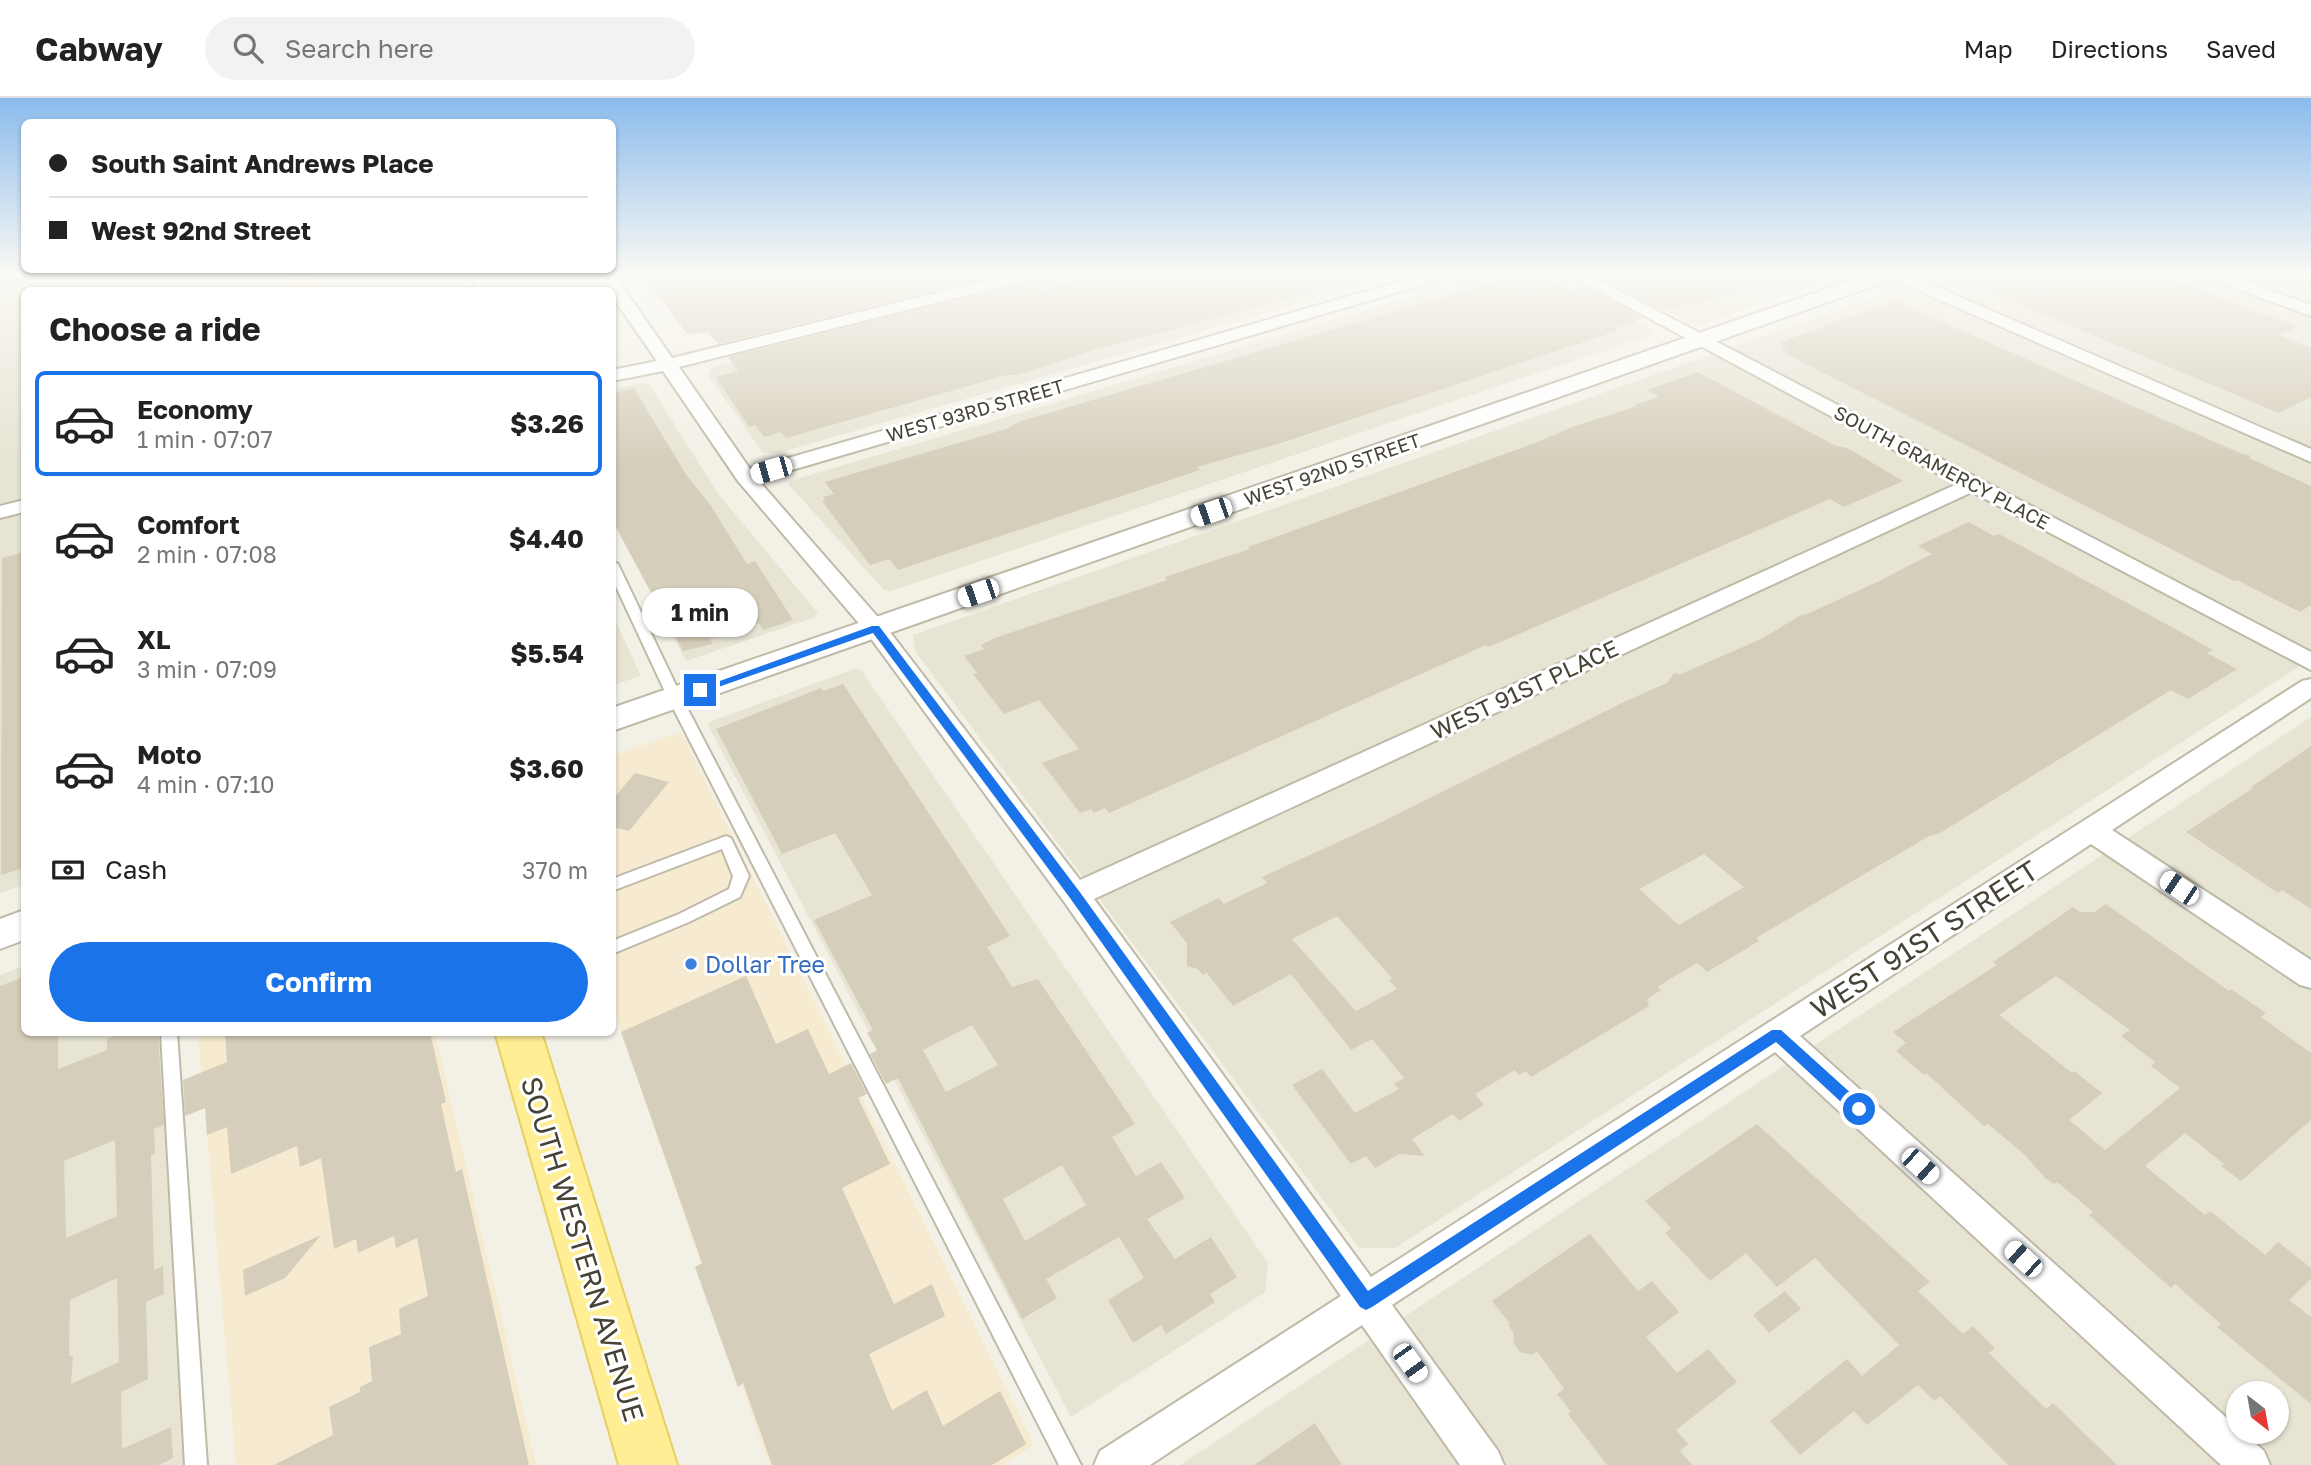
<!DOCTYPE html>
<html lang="en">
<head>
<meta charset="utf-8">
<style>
  :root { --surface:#fff; --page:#f2f2f2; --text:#222; --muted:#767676; --line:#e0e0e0; --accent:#1a73e8 }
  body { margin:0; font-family:"Golos Text",sans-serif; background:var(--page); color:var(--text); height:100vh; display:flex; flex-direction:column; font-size:26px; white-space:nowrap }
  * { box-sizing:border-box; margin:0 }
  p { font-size:23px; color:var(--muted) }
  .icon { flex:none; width:38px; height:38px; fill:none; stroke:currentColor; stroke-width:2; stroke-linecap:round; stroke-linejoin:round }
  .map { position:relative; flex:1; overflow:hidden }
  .panel { position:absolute; left:21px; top:189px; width:595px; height:749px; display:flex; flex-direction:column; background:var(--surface); border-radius:10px; box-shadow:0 2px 5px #0004 }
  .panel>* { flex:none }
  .hud { position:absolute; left:21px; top:21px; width:595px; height:154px; border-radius:10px; box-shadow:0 2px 5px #0004; display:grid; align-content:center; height:154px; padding:0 28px; background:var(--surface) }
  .needle { width:46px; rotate:149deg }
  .buttons { position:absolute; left:2226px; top:1283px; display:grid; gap:14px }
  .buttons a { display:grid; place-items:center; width:63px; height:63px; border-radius:50%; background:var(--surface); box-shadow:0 2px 5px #0004; font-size:35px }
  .end { position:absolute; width:32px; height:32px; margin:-16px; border:9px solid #1a73e8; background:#fff; box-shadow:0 0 0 4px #fff }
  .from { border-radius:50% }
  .bubble { position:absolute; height:49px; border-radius:24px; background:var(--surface); box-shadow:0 2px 5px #0004; font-size:23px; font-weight:700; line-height:49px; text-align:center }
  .car { position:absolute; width:21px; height:42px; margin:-21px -10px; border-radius:9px; box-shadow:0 0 5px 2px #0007; background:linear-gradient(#fff 24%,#345 0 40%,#fff 0 76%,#345 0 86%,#fff 0) }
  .hud b { display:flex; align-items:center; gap:24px; height:66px; font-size:26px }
  .hud b+b { border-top:2px solid var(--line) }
  .hud i { width:18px; height:18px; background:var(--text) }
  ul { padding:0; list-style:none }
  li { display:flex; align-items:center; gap:21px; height:105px; margin:0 14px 10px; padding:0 14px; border:4px solid transparent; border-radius:10px }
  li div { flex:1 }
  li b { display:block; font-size:26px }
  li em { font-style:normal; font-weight:700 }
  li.current { border-color:var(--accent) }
  li>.icon { width:63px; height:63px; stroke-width:1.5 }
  h2 { padding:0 28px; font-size:32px; line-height:84px }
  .pay { display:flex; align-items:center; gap:18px; height:77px; padding:0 28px; font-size:26px }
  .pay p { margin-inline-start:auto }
  .button { display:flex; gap:14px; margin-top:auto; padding:14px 28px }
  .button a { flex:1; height:80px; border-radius:42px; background:var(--accent); color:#fff; font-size:28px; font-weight:700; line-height:80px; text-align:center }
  header { display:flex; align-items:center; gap:42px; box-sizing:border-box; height:98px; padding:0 35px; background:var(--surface); border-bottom:2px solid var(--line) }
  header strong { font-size:33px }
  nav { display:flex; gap:38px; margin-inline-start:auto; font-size:24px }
  .search { width:490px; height:63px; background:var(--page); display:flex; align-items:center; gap:18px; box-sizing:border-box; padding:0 24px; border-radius:38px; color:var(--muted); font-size:26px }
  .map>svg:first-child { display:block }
  .residential { fill:#e7e4d4; fill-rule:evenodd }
  .commercial { fill:#f6ebd0 }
  .building { fill:#d5cebb; fill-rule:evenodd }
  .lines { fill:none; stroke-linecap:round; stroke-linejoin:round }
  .service-casing { stroke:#bfbaa8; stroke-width:4 }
  .minor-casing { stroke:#bfbaa8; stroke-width:4 }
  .tertiary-casing { stroke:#bfbaa8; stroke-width:4 }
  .primary-casing { stroke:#e7cf60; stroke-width:4 }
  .service { fill:#fff; fill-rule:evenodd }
  .minor { fill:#fff; fill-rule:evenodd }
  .tertiary { fill:#fff; fill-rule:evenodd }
  .primary { fill:#ffee93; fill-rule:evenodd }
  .route { fill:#1a73e8 }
  .shop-dot { fill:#3f7fe0; stroke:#fff; stroke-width:2.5 }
  .labels { text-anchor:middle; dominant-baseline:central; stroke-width:6; stroke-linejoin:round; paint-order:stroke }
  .far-street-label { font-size:19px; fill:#464235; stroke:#fff }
  .street-label { font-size:23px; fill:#464235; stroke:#fff }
  .shop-label { font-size:23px; fill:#366cbe; stroke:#fff; text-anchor:start }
  .near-street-label { font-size:28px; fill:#464235; stroke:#fff }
</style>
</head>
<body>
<header>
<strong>Cabway</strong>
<div class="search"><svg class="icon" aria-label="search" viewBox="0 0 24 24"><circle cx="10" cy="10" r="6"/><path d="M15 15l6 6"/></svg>Search here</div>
<nav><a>Map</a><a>Directions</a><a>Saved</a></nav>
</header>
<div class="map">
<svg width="2311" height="1367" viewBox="0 0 2311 1367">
  <rect width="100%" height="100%" fill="#f3f1e6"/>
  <!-- residential -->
  <path class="residential" d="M0 175H130L131 192H24V787L0 795Z
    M481 175H576L587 192H490Z
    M1081 175H1406L774 356 763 355 708 277 709 272 716 268Z
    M1492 175H1546L1654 233V236L891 493 884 492 788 386 790 383Z
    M1593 175H1851L1695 228Z
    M1944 175H2311V561L1395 1150H1359L915 553 913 537Z
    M643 285 649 286 719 397 818 515 813 520 686 563 613 423V291Z
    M612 515 641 578 613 587H612Z
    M854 571 861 572 1268 1165 1265 1194 1071 1319 707 625Z
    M2311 619V1367H1180ZM2238 1295H2277V1334H2238Z
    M24 868V934L161 935 188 1367H0V877Z"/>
  <!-- commercial -->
  <path class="commercial" d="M681 634 1034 1347 1002 1367H769L613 908 612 658Z
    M198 935H435L536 1367H236Z"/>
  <!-- building -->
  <path class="building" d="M642 175H746L752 182 780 175H1007L718 246 708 234 687 236Z
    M1107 175H1352L1353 183 1091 253 1017 277H1007L786 340 781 334 764 339 755 327 749 329 716 279 738 273 728 259 1041 181 1042 192Z
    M1524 175 1542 177 1570 192 1583 188 1643 220 1615 229 1619 232 1536 260 1284 344 1197 369 1200 372 898 472 889 461 870 467 822 403 825 402 823 399 834 396 825 384 1006 331 1021 323Z
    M1623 175H1779V179L1695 207 1690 205 1664 213 1603 181Z
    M2005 175H2155L2297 229 2278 237 2311 250V299L2279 315 1973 187Z
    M1895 203 2242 356 2249 357 2251 361 2311 388V507L2300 514 2237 482 2234 483 1784 255 1787 254 1781 251 1786 249 1779 245Z
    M1698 274 1836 348 1847 350 1903 383 1844 409 1830 401 1489 549 1486 547 1109 715 1105 710 1094 715 1091 711 1080 715 1042 665 1079 651 1039 602 1004 616 973 576 977 575 964 558 984 551 981 547 995 540 1167 482 1165 479 1250 451 1248 449 1535 345 1572 329 1637 308 1634 307 1659 299 1647 292Z
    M634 290 685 375 711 408 747 466 755 463 793 522 763 532 759 525 710 541 713 546 683 553 612 422V296Z
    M1969 424 1994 438 1999 436 2168 527 2213 552 2207 555 2237 571 2188 601 2171 592 1940 735 1929 738 1756 840 1759 843 1707 874 1697 865 1657 889 1661 892 1647 901 1649 908 1531 979 1526 973 1519 977 1515 972 1475 996 1484 1007 1459 1023 1453 1016 1412 1041 1425 1058 1399 1056 1375 1070 1366 1058 1351 1066 1292 987 1322 971 1355 1015 1399 991 1394 986 1404 980 1372 941 1351 952 1291 876 1233 908 1207 875 1203 877 1198 871 1187 868V845L1170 824 1219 800 1224 806 1267 785 1262 779 1371 729 1624 604 1667 585 1674 575 1681 576 1761 541 1803 516 1805 517 1875 485 1932 456 1918 448ZM1704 756 1744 789 1679 827 1639 791ZM1337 818 1392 880 1389 882 1397 891 1356 913 1292 841Z
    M24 454V770L1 777 2 460Z
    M843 586 1010 838 987 849 1012 889 1038 881 1135 1026 1112 1039 1136 1078 1161 1064 1185 1100 1147 1121 1175 1161 1211 1139 1237 1179 1210 1196 1215 1204 1166 1236 1161 1227 1133 1245 1108 1202 1144 1180 1119 1139 1046 1181 1057 1200 1022 1221 898 980 886 986 870 956 877 952 867 935 873 932 814 822 872 797 835 735 782 756 716 631 821 590 823 593ZM972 927 998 967 946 994 923 952ZM1062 1067 1086 1107 1025 1143 1003 1101Z
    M2311 648V811L2282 792 2278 795 2186 734 2253 690 2251 689Z
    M635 675 669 684 629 733 612 729V702Z
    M2106 806 2229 893 2231 891 2266 915 2261 919 2311 955V1022L2241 1083 2221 1068 2224 1066 2185 1035 2145 1068 2205 1117 2210 1113 2265 1157 2278 1144 2311 1170V1181L2289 1202 2311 1219V1306L2217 1229 2221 1226 2175 1186 2171 1190 2136 1159 2089 1117 2093 1114 2057 1084 2054 1086 2045 1080 2026 1058 1988 1026 1984 1028 1926 975 1924 977 1896 953 1906 945 1893 934 1997 867 1993 864 2073 809 2080 814H2095ZM2056 878 2130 932 2121 938 2155 964 2151 968 2180 990 2105 1052 2069 1022 2102 995 2074 973 2072 975 1999 917Z
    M746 878 776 946 808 931 829 976 851 965 867 996 858 1000 890 1066 842 1090 894 1206 932 1186 945 1218 869 1256 892 1312 927 1292 943 1328 1000 1293 1026 1346 992 1367H772L743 1285 738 1289 695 1169 702 1165 621 934Z
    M24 879V934H58V971L107 952V941L123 934H158L164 1027 154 1031 155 1056 151 1057 154 1172 163 1168 164 1196 146 1204 148 1281 121 1294 122 1351 171 1329 173 1360 159 1367H0V888ZM115 1042 117 1118 66 1140 64 1063ZM117 1180 119 1264 71 1286 73 1259 69 1257 70 1202Z
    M225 934H430L446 1004 441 1006 456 1074 462 1071 529 1367H274L333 1337 329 1309 360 1294V1289L372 1283 369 1249 401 1236 399 1211 428 1198 417 1140 396 1150 394 1138 358 1155 356 1141 334 1151 321 1060 300 1069 297 1048 231 1076 227 1029 207 1037 205 1010 185 1018 183 982 227 964Z
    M1757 1026 1930 1184 1918 1193 1963 1236 1973 1228 1995 1250 1989 1255 2046 1311 2053 1305 2117 1367H2008L1940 1298 1934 1303 1918 1287 1867 1327 1854 1313 1800 1357 1770 1323 1847 1261 1862 1278 1899 1247 1815 1160 1777 1189 1746 1155 1710 1183 1665 1135 1671 1130 1645 1103Z
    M1590 1136 1638 1193 1652 1183 1679 1214 1646 1239 1677 1275 1708 1251 1737 1284 1676 1332 1688 1346 1680 1353 1692 1367H1607L1568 1316 1571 1314 1557 1296 1564 1291 1537 1253 1532 1257 1520 1254 1514 1246 1513 1234 1508 1227 1510 1226 1492 1203Z
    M321 1137 285 1180 245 1198 243 1172Z
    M1785 1193 1801 1211 1769 1235 1753 1217Z
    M1315 1325 1342 1367H1254Z"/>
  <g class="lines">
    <defs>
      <path id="service" d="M128 175H136L137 192H129Z
        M468 175H476L485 192H477Z
        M612 463 618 466 682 600 1081 1367H1059L668 600 612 480Z
        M726 738 731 740 749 778 740 799 689 824 612 856V843L679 816 729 791 733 778 722 751 612 793V781Z
        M161 934H177L207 1367H185Z"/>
      <path id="minor" d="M597 175H613L672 260 1018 175H1045L1043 178 679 269 750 371 1430 175H1455L1453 178 758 382 883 525 1080 782 1957 386 1565 175H1585L2311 554V572L1972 394 1094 801 1371 1179 2302 583 2311 581V600L2112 732 2311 862V890L2300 887 2091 746 1800 938 2238 1330V1334H2243L2264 1353 2270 1367H2221L1775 954 1392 1207 1498 1353 1504 1367H1460L1362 1227 1150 1367H1094L1100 1353 1341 1198 1065 805 867 535 738 383 663 273 612 283V272L657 263 612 198V192H609Z
        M1883 175H1904L2311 351V364L1885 178Z
        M2200 175H2223L2311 207V218L2202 178Z
        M24 402V414L0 420V408Z"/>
      <path id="tertiary" d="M1873 175H1902L1899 179 612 633V610Z
        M24 812V842L0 851V821Z"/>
      <path id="primary" d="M283 175H307L312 192H288Z
        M495 934H541L677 1367H619Z"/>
    </defs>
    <!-- service casing -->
    <use href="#service" class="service-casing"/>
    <!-- minor casing -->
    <use href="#minor" class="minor-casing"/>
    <!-- tertiary casing -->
    <use href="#tertiary" class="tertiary-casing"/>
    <!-- primary casing -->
    <use href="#primary" class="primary-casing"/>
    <!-- service -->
    <use href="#service" class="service"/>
    <!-- minor -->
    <use href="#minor" class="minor"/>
    <!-- tertiary -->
    <use href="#tertiary" class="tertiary"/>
    <!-- primary -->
    <use href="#primary" class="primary"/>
  </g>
  <!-- sky -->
  <linearGradient id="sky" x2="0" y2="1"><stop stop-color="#8bbbec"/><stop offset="0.48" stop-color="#faf9f4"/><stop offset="1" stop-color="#faf9f4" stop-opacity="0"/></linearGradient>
  <rect width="2311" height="366" fill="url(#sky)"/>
  <!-- route -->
  <path class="route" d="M872 528H879L1079 793 1368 1193 1772 932H1781L1864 1007V1016H1854L1776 944 1372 1209 1366 1212 1360 1209 1070 800 873 535 704 594 695 592Z"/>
  <!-- markers -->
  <circle class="shop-dot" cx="691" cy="866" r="7"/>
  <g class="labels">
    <!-- far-street labels -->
    <g class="far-street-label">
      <text transform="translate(975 312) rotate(-16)">WEST 93RD STREET</text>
      <text transform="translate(1942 369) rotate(28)">SOUTH GRAMERCY PLACE</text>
      <text transform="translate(1332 371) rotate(-19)">WEST 92ND STREET</text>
    </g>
    <!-- street labels -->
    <g class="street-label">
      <text transform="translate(1524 591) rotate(-25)">WEST 91ST PLACE</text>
    </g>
    <!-- shop labels -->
    <g class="shop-label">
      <text x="705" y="866">Dollar Tree</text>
    </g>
    <!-- near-street labels -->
    <g class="near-street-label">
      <text transform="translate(1924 841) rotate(-33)">WEST 91ST STREET</text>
      <text transform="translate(583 1151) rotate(73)">SOUTH WESTERN AVENUE</text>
    </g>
  </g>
</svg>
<div class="buttons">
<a><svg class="needle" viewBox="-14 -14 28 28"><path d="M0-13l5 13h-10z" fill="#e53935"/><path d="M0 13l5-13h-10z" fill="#767676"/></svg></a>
</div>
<i class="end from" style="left:1859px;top:1011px"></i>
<i class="end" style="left:700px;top:592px"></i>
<div class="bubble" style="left:642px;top:490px;width:116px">1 min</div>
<i class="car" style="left:771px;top:372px;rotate:254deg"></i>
<i class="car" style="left:1211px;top:414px;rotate:251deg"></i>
<i class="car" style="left:978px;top:495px;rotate:251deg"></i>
<i class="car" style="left:2179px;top:790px;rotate:304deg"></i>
<i class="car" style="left:1920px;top:1068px;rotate:132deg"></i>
<i class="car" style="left:2023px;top:1161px;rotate:312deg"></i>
<i class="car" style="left:1410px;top:1265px;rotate:144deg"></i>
<div class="hud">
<b><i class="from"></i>South Saint Andrews Place</b>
<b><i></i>West 92nd Street</b>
</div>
<section class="panel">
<h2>Choose a ride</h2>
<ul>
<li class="current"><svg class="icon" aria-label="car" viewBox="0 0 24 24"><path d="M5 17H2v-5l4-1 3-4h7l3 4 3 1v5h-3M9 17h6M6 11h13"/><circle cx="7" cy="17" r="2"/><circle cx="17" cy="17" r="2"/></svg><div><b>Economy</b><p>1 min · 07:07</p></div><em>$3.26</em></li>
<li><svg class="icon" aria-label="car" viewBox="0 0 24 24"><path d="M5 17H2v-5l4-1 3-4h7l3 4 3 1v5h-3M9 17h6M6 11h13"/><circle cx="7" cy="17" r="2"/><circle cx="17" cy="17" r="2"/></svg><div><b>Comfort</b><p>2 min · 07:08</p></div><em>$4.40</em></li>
<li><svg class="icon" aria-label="car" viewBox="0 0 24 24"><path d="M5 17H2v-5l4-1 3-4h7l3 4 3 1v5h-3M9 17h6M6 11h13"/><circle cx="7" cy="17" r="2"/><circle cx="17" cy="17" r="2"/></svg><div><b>XL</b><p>3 min · 07:09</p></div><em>$5.54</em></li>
<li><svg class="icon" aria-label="car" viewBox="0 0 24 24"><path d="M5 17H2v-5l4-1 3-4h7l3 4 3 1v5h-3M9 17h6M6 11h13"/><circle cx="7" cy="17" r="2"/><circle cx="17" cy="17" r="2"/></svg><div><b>Moto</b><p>4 min · 07:10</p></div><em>$3.60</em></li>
</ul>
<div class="pay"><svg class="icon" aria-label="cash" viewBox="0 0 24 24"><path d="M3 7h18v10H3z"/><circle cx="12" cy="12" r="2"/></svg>Cash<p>370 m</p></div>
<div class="button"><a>Confirm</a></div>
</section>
</div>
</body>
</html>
